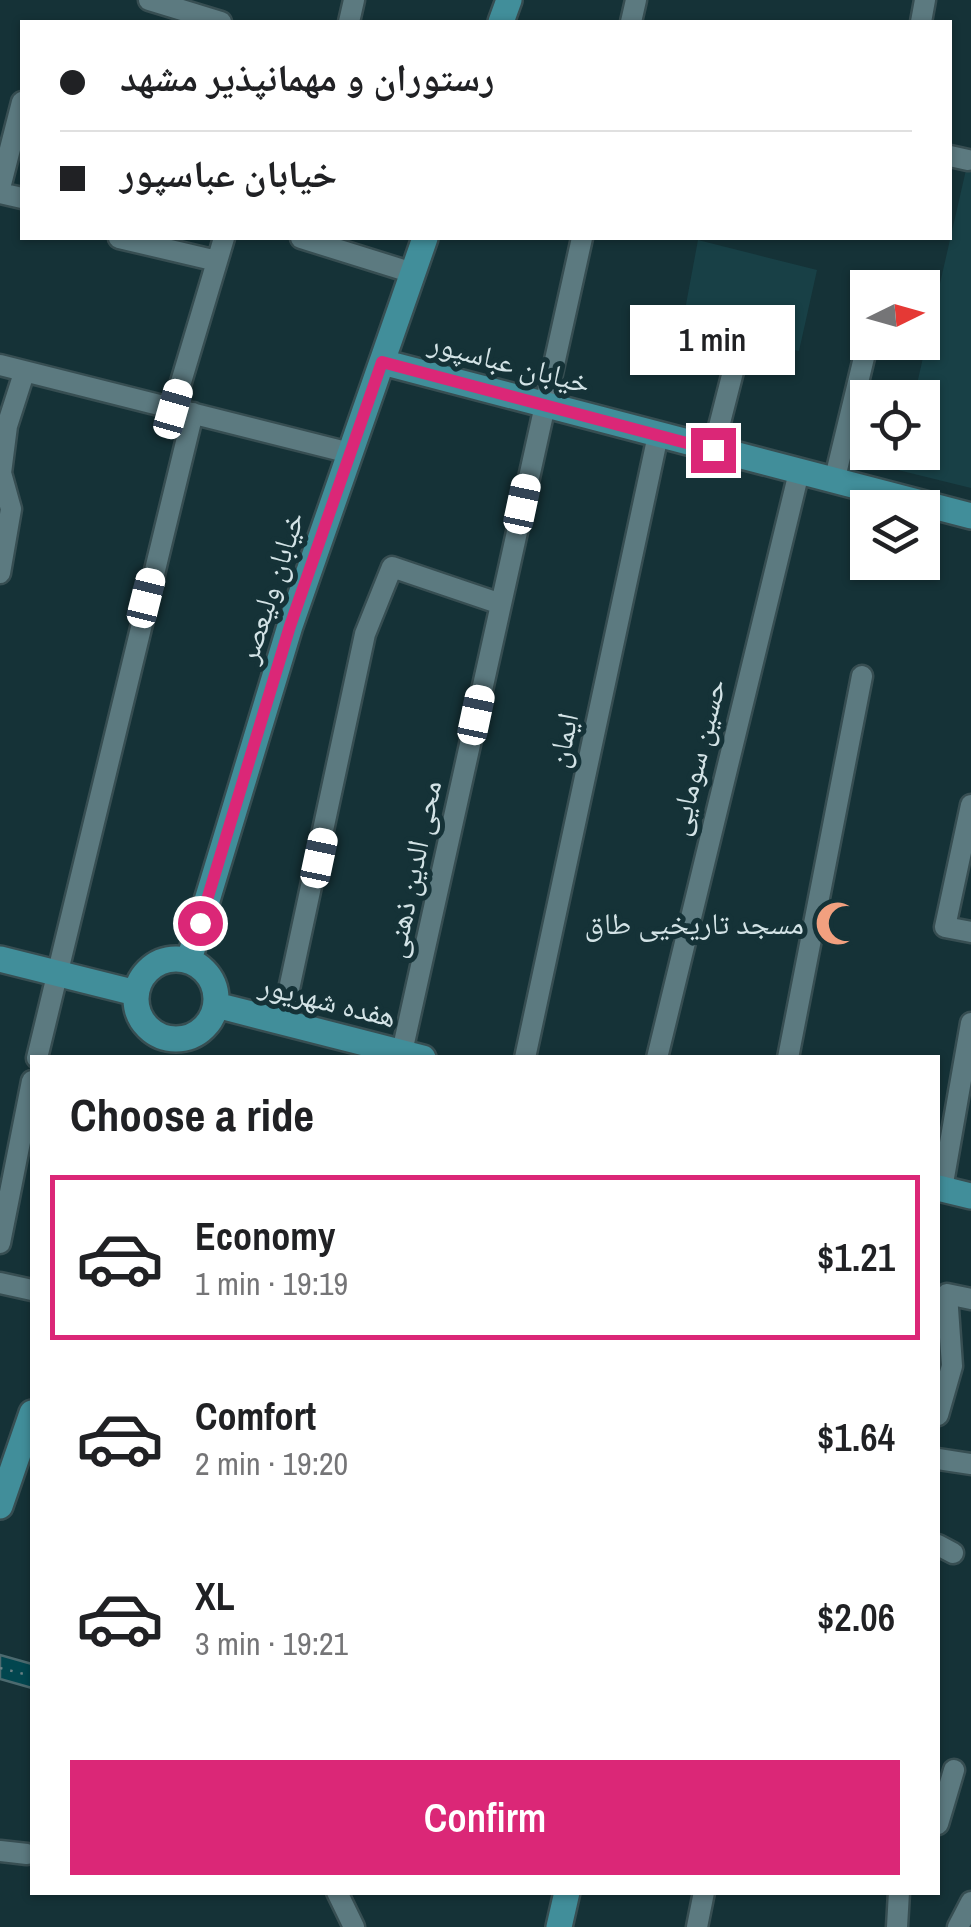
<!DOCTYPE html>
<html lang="en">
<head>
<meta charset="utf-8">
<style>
  :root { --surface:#fff; --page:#f6f6f6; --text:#202124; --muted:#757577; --line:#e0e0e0; --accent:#db2777 }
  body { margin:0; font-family:"Archivo Narrow","Noto Naskh Arabic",sans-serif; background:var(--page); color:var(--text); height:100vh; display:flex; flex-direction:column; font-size:38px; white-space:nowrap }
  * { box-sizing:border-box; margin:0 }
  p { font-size:32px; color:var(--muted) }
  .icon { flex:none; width:55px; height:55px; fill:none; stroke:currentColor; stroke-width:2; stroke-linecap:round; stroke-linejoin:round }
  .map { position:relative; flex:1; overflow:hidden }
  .side { position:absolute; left:30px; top:1055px; width:910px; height:840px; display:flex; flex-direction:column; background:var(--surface); border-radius:0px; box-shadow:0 2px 8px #0004 }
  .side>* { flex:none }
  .banner { position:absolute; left:20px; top:20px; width:932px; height:220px; border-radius:0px; box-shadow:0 2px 8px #0004; display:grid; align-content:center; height:220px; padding:0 40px; background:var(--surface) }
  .needle { width:65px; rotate:85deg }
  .controls { position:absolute; left:850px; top:270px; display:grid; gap:20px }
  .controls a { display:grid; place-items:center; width:90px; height:90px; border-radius:0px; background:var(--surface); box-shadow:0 2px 8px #0004; font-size:50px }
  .end { position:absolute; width:45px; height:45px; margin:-22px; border:12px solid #db2777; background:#fff; box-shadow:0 0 0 5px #fff }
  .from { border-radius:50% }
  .bubble { position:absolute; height:70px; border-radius:0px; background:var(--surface); box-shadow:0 2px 8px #0004; font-size:32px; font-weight:600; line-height:70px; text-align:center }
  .car { position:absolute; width:30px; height:60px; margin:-30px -15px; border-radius:12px; box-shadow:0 0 8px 2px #0007; background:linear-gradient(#fff 24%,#345 0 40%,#fff 0 76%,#345 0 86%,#fff 0) }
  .banner b { display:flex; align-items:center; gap:35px; height:95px; font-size:38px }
  .banner b+b { border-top:2px solid var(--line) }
  .banner i { width:25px; height:25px; background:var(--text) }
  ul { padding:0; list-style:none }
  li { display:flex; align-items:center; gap:30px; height:165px; margin:0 20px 15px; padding:0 20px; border:5px solid transparent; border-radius:0px }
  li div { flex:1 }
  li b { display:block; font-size:38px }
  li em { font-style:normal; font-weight:600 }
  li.active { border-color:var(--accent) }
  li>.icon { width:90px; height:90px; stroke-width:1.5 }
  h2 { padding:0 40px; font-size:45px; line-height:120px }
  .cta { display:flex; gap:20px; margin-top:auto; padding:20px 40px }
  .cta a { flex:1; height:115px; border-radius:0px; background:var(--accent); color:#fff; font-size:40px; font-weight:600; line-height:115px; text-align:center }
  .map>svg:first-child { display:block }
  .built { fill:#184046 }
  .building { fill:#02464f; stroke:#4c6a6f; stroke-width:2.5 }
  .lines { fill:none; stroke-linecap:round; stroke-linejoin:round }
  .minor-casing { stroke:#374e52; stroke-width:25 }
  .major-casing { stroke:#374e52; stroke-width:30 }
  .path { stroke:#6a8185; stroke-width:2.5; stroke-dasharray:2.5 8; stroke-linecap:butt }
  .minor { stroke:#5c7a80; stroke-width:20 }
  .major { stroke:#418e9a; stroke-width:25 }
  .route { stroke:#db2777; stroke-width:12 }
  .labels { text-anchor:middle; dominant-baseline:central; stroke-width:10; stroke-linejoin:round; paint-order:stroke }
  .street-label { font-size:30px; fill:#d3e3e6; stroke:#153237 }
  .poi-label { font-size:30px; fill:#d3e3e6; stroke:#153237; text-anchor:end }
</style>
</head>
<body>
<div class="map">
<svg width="971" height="1927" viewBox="0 0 971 1927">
  <rect width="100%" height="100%" fill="#153237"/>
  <!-- built -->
  <path class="built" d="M971 148V488L898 470 902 453 922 452V398L914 397Z
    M698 240 817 270 799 351 682 326Z"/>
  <!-- building -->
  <path class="building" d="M0 1655 32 1664V1688L0 1679Z"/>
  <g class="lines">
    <defs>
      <path id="minor" d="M149 0 221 22
        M349 22 354 0
        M631 22 636 0
        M921 22 925 0
        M950 156 968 160
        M0 188 22 102
        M0 193 22 198
        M119 238 217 261
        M301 238 413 273
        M0 365 350 453
        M173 409 224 238
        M713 450 737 356
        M834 482 868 341
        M0 573 11 509 1 473 7 426 24 373
        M971 805 945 927 971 932
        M282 1022 365 634 392 567 501 604
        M402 1052 582 238
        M37 1058 193 413
        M525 1058 658 435
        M657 1058 799 472
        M788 1058 862 676
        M942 1189 971 1023
        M0 1243 32 1081
        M0 1283 32 1290
        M938 1415 952 1366 947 1294 971 1299
        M938 1459 971 1464
        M938 1545 953 1553
        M938 1824 954 1770
        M0 1851 27 1854
        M337 1892 354 1927
        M697 1927 704 1892
        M897 1927 899 1892
        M958 1927 971 1902"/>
      <path id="major" d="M501 22 509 0
        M382 362 971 516
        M136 999a40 40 0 1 1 80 0a40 40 0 1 1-80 0Z
        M0 959 136 993
        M189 960 290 626 425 238
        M216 1005 423 1058
        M938 1188 971 1196
        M0 1506 32 1413
        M559 1927 567 1892"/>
    </defs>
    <!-- minor casing -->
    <use href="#minor" class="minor-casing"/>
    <!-- major casing -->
    <use href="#major" class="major-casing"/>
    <!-- path -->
    <path class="path" d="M0 1668 32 1676"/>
    <!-- minor -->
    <use href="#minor" class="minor"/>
    <!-- major -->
    <use href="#major" class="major"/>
  </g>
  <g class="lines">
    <!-- route -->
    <path class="route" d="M200 923 290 626 382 362 713 450"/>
  </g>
  <!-- icons -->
  <defs>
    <symbol id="mosque-bare" viewBox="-9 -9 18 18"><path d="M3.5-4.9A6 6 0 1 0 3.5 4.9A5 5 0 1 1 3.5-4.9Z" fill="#f2a07f" stroke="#153237" stroke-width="2.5" paint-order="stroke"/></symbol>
  </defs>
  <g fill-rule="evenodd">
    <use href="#mosque-bare" x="806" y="892" width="63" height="63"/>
  </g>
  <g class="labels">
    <!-- street labels -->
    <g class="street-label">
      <text transform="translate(510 362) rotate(15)">خیابان عباسپور</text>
      <text transform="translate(270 587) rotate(-72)">خیابان ولیعصر</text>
      <text transform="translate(562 740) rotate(-78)">ایمان</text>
      <text transform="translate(696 757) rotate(-76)">حسین سومایی</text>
      <text transform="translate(412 869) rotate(-78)">محی الدین ذهنی</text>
      <text transform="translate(328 1000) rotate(14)">هفده شهریور</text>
    </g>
    <!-- poi labels -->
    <g class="poi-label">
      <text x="804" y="923">مسجد تاریخیی طاق</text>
    </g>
  </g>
</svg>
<div class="controls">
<a><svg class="needle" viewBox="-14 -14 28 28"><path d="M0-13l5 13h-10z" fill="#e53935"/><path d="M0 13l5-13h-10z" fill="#757577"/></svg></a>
<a><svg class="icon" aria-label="locate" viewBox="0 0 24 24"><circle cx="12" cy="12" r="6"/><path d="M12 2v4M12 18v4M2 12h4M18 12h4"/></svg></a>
<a><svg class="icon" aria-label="layers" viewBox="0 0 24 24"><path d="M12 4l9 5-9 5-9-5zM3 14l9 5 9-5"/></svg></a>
</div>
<i class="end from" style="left:200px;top:923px"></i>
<i class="end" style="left:713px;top:450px"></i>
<div class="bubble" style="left:630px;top:305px;width:165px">1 min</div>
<i class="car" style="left:173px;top:409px;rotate:16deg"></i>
<i class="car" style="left:522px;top:504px;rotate:12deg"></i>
<i class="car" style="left:146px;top:598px;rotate:14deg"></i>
<i class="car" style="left:476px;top:715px;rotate:12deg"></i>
<i class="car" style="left:319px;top:858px;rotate:12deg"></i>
<div class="banner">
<b><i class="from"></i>رستوران و مهمانپذیر مشهد</b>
<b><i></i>خیابان عباسپور</b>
</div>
<section class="side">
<h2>Choose a ride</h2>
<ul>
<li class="active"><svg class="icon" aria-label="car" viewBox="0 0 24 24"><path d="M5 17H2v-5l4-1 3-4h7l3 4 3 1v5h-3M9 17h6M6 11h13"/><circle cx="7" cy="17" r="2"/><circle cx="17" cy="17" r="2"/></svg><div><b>Economy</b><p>1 min · 19:19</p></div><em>$1.21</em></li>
<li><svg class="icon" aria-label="car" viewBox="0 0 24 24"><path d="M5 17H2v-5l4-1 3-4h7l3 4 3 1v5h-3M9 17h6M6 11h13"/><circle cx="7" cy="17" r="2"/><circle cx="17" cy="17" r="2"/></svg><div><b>Comfort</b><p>2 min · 19:20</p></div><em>$1.64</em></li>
<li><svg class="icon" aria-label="car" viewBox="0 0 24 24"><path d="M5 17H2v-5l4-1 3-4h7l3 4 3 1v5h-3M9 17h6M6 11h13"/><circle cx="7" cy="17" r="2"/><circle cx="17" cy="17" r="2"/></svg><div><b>XL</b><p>3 min · 19:21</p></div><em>$2.06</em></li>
</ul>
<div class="cta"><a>Confirm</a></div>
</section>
</div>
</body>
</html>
